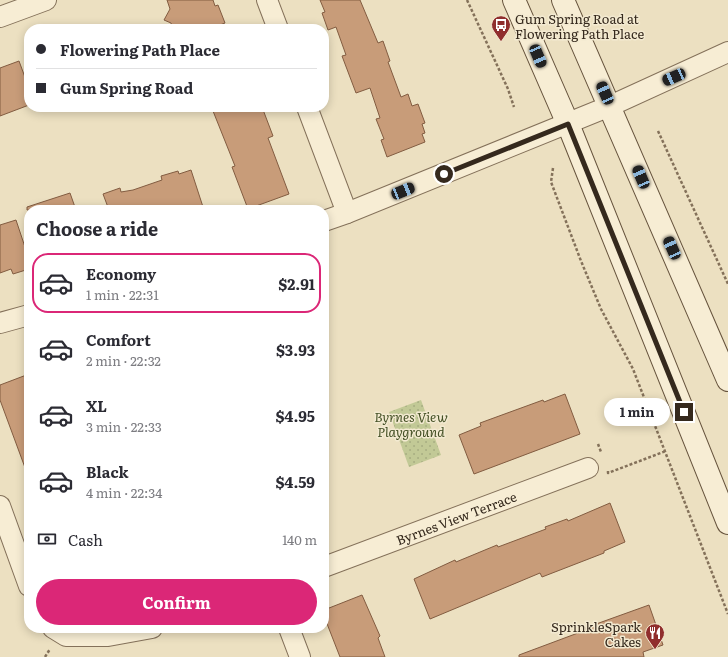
<!DOCTYPE html>
<html lang="en">
<head>
<meta charset="utf-8">
<style>
  :root { --surface:#fff; --page:#f2f2f3; --text:#2b2b33; --muted:#7c7c81; --line:#e1e1e2; --accent:#db2777 }
  body { margin:0; font-family:Literata,serif; background:var(--page); color:var(--text); height:100vh; display:flex; flex-direction:column; font-size:15px; white-space:nowrap }
  * { box-sizing:border-box; margin:0 }
  p { font-size:13px; color:var(--muted) }
  .icon { flex:none; width:22px; height:22px; fill:none; stroke:currentColor; stroke-width:2; stroke-linecap:round; stroke-linejoin:round }
  .map { position:relative; flex:1; overflow:hidden }
  .panel { position:absolute; left:24px; top:205px; width:305px; height:428px; display:flex; flex-direction:column; background:var(--surface); border-radius:16px; box-shadow:0 2px 10px #0003 }
  .panel>* { flex:none }
  .banner { position:absolute; left:24px; top:24px; width:305px; height:88px; border-radius:16px; box-shadow:0 2px 10px #0003; display:grid; align-content:center; height:88px; padding:0 12px; background:var(--surface) }
  .end { position:absolute; width:18px; height:18px; margin:-9px; border:5px solid #35291d; background:#fff; box-shadow:0 0 0 2px #fff }
  .from { border-radius:50% }
  .bubble { position:absolute; height:28px; border-radius:14px; background:var(--surface); box-shadow:0 2px 10px #0003; font-size:13px; font-weight:700; line-height:28px; text-align:center }
  .car { position:absolute; width:12px; height:24px; margin:-12px -6px; border-radius:5px; box-shadow:0 0 3px 1px #0007; background:linear-gradient(#222 24%,#8ab4d8 0 40%,#222 0 76%,#8ab4d8 0 86%,#222 0) }
  .banner b { display:flex; align-items:center; gap:14px; height:38px; font-size:15px }
  .banner b+b { border-top:1px solid var(--line) }
  .banner i { width:10px; height:10px; background:var(--text) }
  ul { padding:0; list-style:none }
  li { display:flex; align-items:center; gap:12px; height:60px; margin:0 8px 6px; padding:0 4px; border:2px solid transparent; border-radius:16px }
  li div { flex:1 }
  li b { display:block; font-size:15px }
  li em { font-style:normal; font-weight:700 }
  li.current { border-color:var(--accent) }
  li>.icon { width:36px; height:36px; stroke-width:1.5 }
  h2 { padding:0 12px; font-size:18px; line-height:48px }
  .pay { display:flex; align-items:center; gap:10px; height:44px; padding:0 12px; font-size:15px }
  .pay p { margin-inline-start:auto }
  .action { display:flex; gap:8px; margin-top:auto; padding:8px 12px }
  .action a { flex:1; height:46px; border-radius:24px; background:var(--accent); color:#fff; font-size:16px; font-weight:700; line-height:46px; text-align:center }
  .map>svg:first-child { display:block }
  .park { fill:url(#park-dots) }
  .building { fill:#c89c79; stroke:#825c41 }
  .lines { fill:none; stroke-linecap:round; stroke-linejoin:round }
  .minor-casing { stroke:#84715a; stroke-width:22 }
  .secondary-casing { stroke:#66533d; stroke-width:24 }
  .path { stroke:#84715a; stroke-width:2.5; stroke-dasharray:3 2; stroke-linecap:butt }
  .minor { stroke:#f7edd4; stroke-width:20 }
  .secondary { stroke:#f7edd4; stroke-width:22 }
  .route { stroke:#35291d; stroke-width:5 }
  .labels { text-anchor:middle; dominant-baseline:central; stroke-width:3; stroke-linejoin:round; paint-order:stroke }
  .poi-label { font-size:13px; fill:#35291d; stroke:#f3ead1; text-anchor:start }
  .park-label { font-size:13px; font-style:italic; fill:#445025; stroke:#f3ead1 }
  .street-label { font-size:13px; fill:#35291d; stroke:#f3ead1 }
</style>
</head>
<body>
<div class="map">
<svg width="728" height="657" viewBox="0 0 728 657">
  <defs>
    <pattern id="park-dots" width="8" height="8" patternUnits="userSpaceOnUse"><rect width="8" height="8" fill="#c2c996"/><path d="M2 2h.1M6 6h.1" fill="none" stroke="#a7ad81" stroke-width="1.8" stroke-linecap="round"/></pattern>
  </defs>
  <rect width="100%" height="100%" fill="#ece0c1"/>
  <!-- park -->
  <path class="park" d="M421 400 441 455 409 467 389 412Z"/>
  <!-- building -->
  <path class="building" d="M167 0H213L215 6 218 5 225 23 220 25 221 29H173L171 23 164 20 170 9Z
    M320 0H360L378 43 383 41 390 61 388 62 401 97 408 94 412 106 418 104 425 123 422 124 425 133 422 134 425 142 387 157 381 140 384 139 376 119 380 118 370 88 356 93 342 56 346 55 336 27 328 30 322 13 325 12Z
    M19 61 29 88V105L0 116V68Z
    M223 107H262L273 136 268 138 289 194 248 209 232 167 235 166 213 111Z
    M191 170 204 210H109L103 194 120 188 121 192 133 190 162 180 161 176 178 171 179 174Z
    M70 193 76 210H27V207Z
    M16 220 29 259V269L13 274 11 269 0 273V225Z
    M29 374V472L27 473 0 400V385Z
    M565 394 580 434 474 474 459 435 481 426 480 423 543 400 544 402Z
    M610 503 625 542 604 551V553L542 577 540 573 430 619 414 579 455 560 456 562 497 545 498 547 546 529 545 527 567 519 568 521Z
    M362 595 380 636 378 638 385 657H340L324 616V610Z
    M649 605 663 645 643 652 644 657H519V655L586 630 585 628Z"/>
  <g class="lines">
    <defs>
      <g id="minor">
        <path d="M267 0 278 29"/>
        <path d="M0 17 46 0"/>
        <path d="M307 107 347 213"/>
        <path d="M324 221 347 213 610 106 728 52"/>
        <path d="M0 323 29 315"/>
        <path d="M0 506 29 586"/>
        <path id="s1" d="M324 567 588 468"/>
        <path d="M53 628 66 636H108L152 628"/>
        <path d="M289 628 300 657"/>
      </g>
      <path id="secondary" d="M514 0 568 124 728 523
        M563 0 728 380"/>
    </defs>
    <!-- minor casing -->
    <use href="#minor" class="minor-casing"/>
    <!-- secondary casing -->
    <use href="#secondary" class="secondary-casing"/>
    <!-- path -->
    <path class="path" d="M467 0 508 89 514 107
      M658 131 728 284
      M553 168 551 182 581 261 601 309 633 369 728 614
      M598 444 601 452
      M608 471V473L666 451
      M45 657 50 649"/>
    <!-- minor -->
    <use href="#minor" class="minor"/>
    <!-- secondary -->
    <use href="#secondary" class="secondary"/>
  </g>
  <g class="lines">
    <!-- route -->
    <path class="route" d="M444 174 568 124 684 412"/>
  </g>
  <!-- icons -->
  <defs>
    <symbol id="bus-pin" viewBox="-11 -11 22 30"><path d="M0 17L-7.5 6A9.5 9.5 0 1 1 7.5 6Z" fill="#902e2d" stroke="#f3ead1"/><path d="M-5-6H5V4H4V6H2V4H-2V6H-4V4H-5ZM-3.5-4V0h7V-4ZM-3.5 1.2v1.5H-2V1.2ZM2 1.2v1.5H3.5V1.2Z" fill="#fff"/></symbol>
    <symbol id="restaurant-pin" viewBox="-11 -11 22 30"><path d="M0 17L-7.5 6A9.5 9.5 0 1 1 7.5 6Z" fill="#902e2d" stroke="#f3ead1"/><path d="M-5-6h1v4h1v-4h1v4h1v-4h1v5L-1.5 .5V6h-2V.5L-5-1ZM5-6V6H3V1.5H1.5Q1.5-4 5-6Z" fill="#fff"/></symbol>
  </defs>
  <g fill-rule="evenodd">
    <use href="#bus-pin" x="490" y="14" width="22" height="30"/>
    <use href="#restaurant-pin" x="644" y="622" width="22" height="30"/>
  </g>
  <g class="labels">
    <!-- poi labels -->
    <g class="poi-label">
      <text x="515" y="18">Gum Spring Road at<tspan x="515" dy="15">Flowering Path Place</tspan></text>
      <text x="641" y="626" text-anchor="end">SprinkleSpark<tspan x="641" dy="15">Cakes</tspan></text>
    </g>
    <!-- park labels -->
    <g class="park-label">
      <text x="411" y="416">Byrnes View<tspan x="411" dy="15">Playground</tspan></text>
    </g>
    <!-- street labels -->
    <g class="street-label">
      <text stroke="none"><textPath href="#s1" startOffset="141">Byrnes View Terrace</textPath></text>
    </g>
  </g>
</svg>
<i class="end from" style="left:444px;top:174px"></i>
<i class="end" style="left:684px;top:412px"></i>
<div class="bubble" style="left:604px;top:398px;width:66px">1 min</div>
<i class="car" style="left:538px;top:56px;rotate:157deg"></i>
<i class="car" style="left:674px;top:77px;rotate:246deg"></i>
<i class="car" style="left:605px;top:93px;rotate:336deg"></i>
<i class="car" style="left:641px;top:177px;rotate:337deg"></i>
<i class="car" style="left:403px;top:191px;rotate:68deg"></i>
<i class="car" style="left:672px;top:248px;rotate:336deg"></i>
<div class="banner">
<b><i class="from"></i>Flowering Path Place</b>
<b><i></i>Gum Spring Road</b>
</div>
<section class="panel">
<h2>Choose a ride</h2>
<ul>
<li class="current"><svg class="icon" aria-label="car" viewBox="0 0 24 24"><path d="M5 17H2v-5l4-1 3-4h7l3 4 3 1v5h-3M9 17h6M6 11h13"/><circle cx="7" cy="17" r="2"/><circle cx="17" cy="17" r="2"/></svg><div><b>Economy</b><p>1 min · 22:31</p></div><em>$2.91</em></li>
<li><svg class="icon" aria-label="car" viewBox="0 0 24 24"><path d="M5 17H2v-5l4-1 3-4h7l3 4 3 1v5h-3M9 17h6M6 11h13"/><circle cx="7" cy="17" r="2"/><circle cx="17" cy="17" r="2"/></svg><div><b>Comfort</b><p>2 min · 22:32</p></div><em>$3.93</em></li>
<li><svg class="icon" aria-label="car" viewBox="0 0 24 24"><path d="M5 17H2v-5l4-1 3-4h7l3 4 3 1v5h-3M9 17h6M6 11h13"/><circle cx="7" cy="17" r="2"/><circle cx="17" cy="17" r="2"/></svg><div><b>XL</b><p>3 min · 22:33</p></div><em>$4.95</em></li>
<li><svg class="icon" aria-label="car" viewBox="0 0 24 24"><path d="M5 17H2v-5l4-1 3-4h7l3 4 3 1v5h-3M9 17h6M6 11h13"/><circle cx="7" cy="17" r="2"/><circle cx="17" cy="17" r="2"/></svg><div><b>Black</b><p>4 min · 22:34</p></div><em>$4.59</em></li>
</ul>
<div class="pay"><svg class="icon" aria-label="cash" viewBox="0 0 24 24"><path d="M3 7h18v10H3z"/><circle cx="12" cy="12" r="2"/></svg>Cash<p>140 m</p></div>
<div class="action"><a>Confirm</a></div>
</section>
</div>
</body>
</html>
